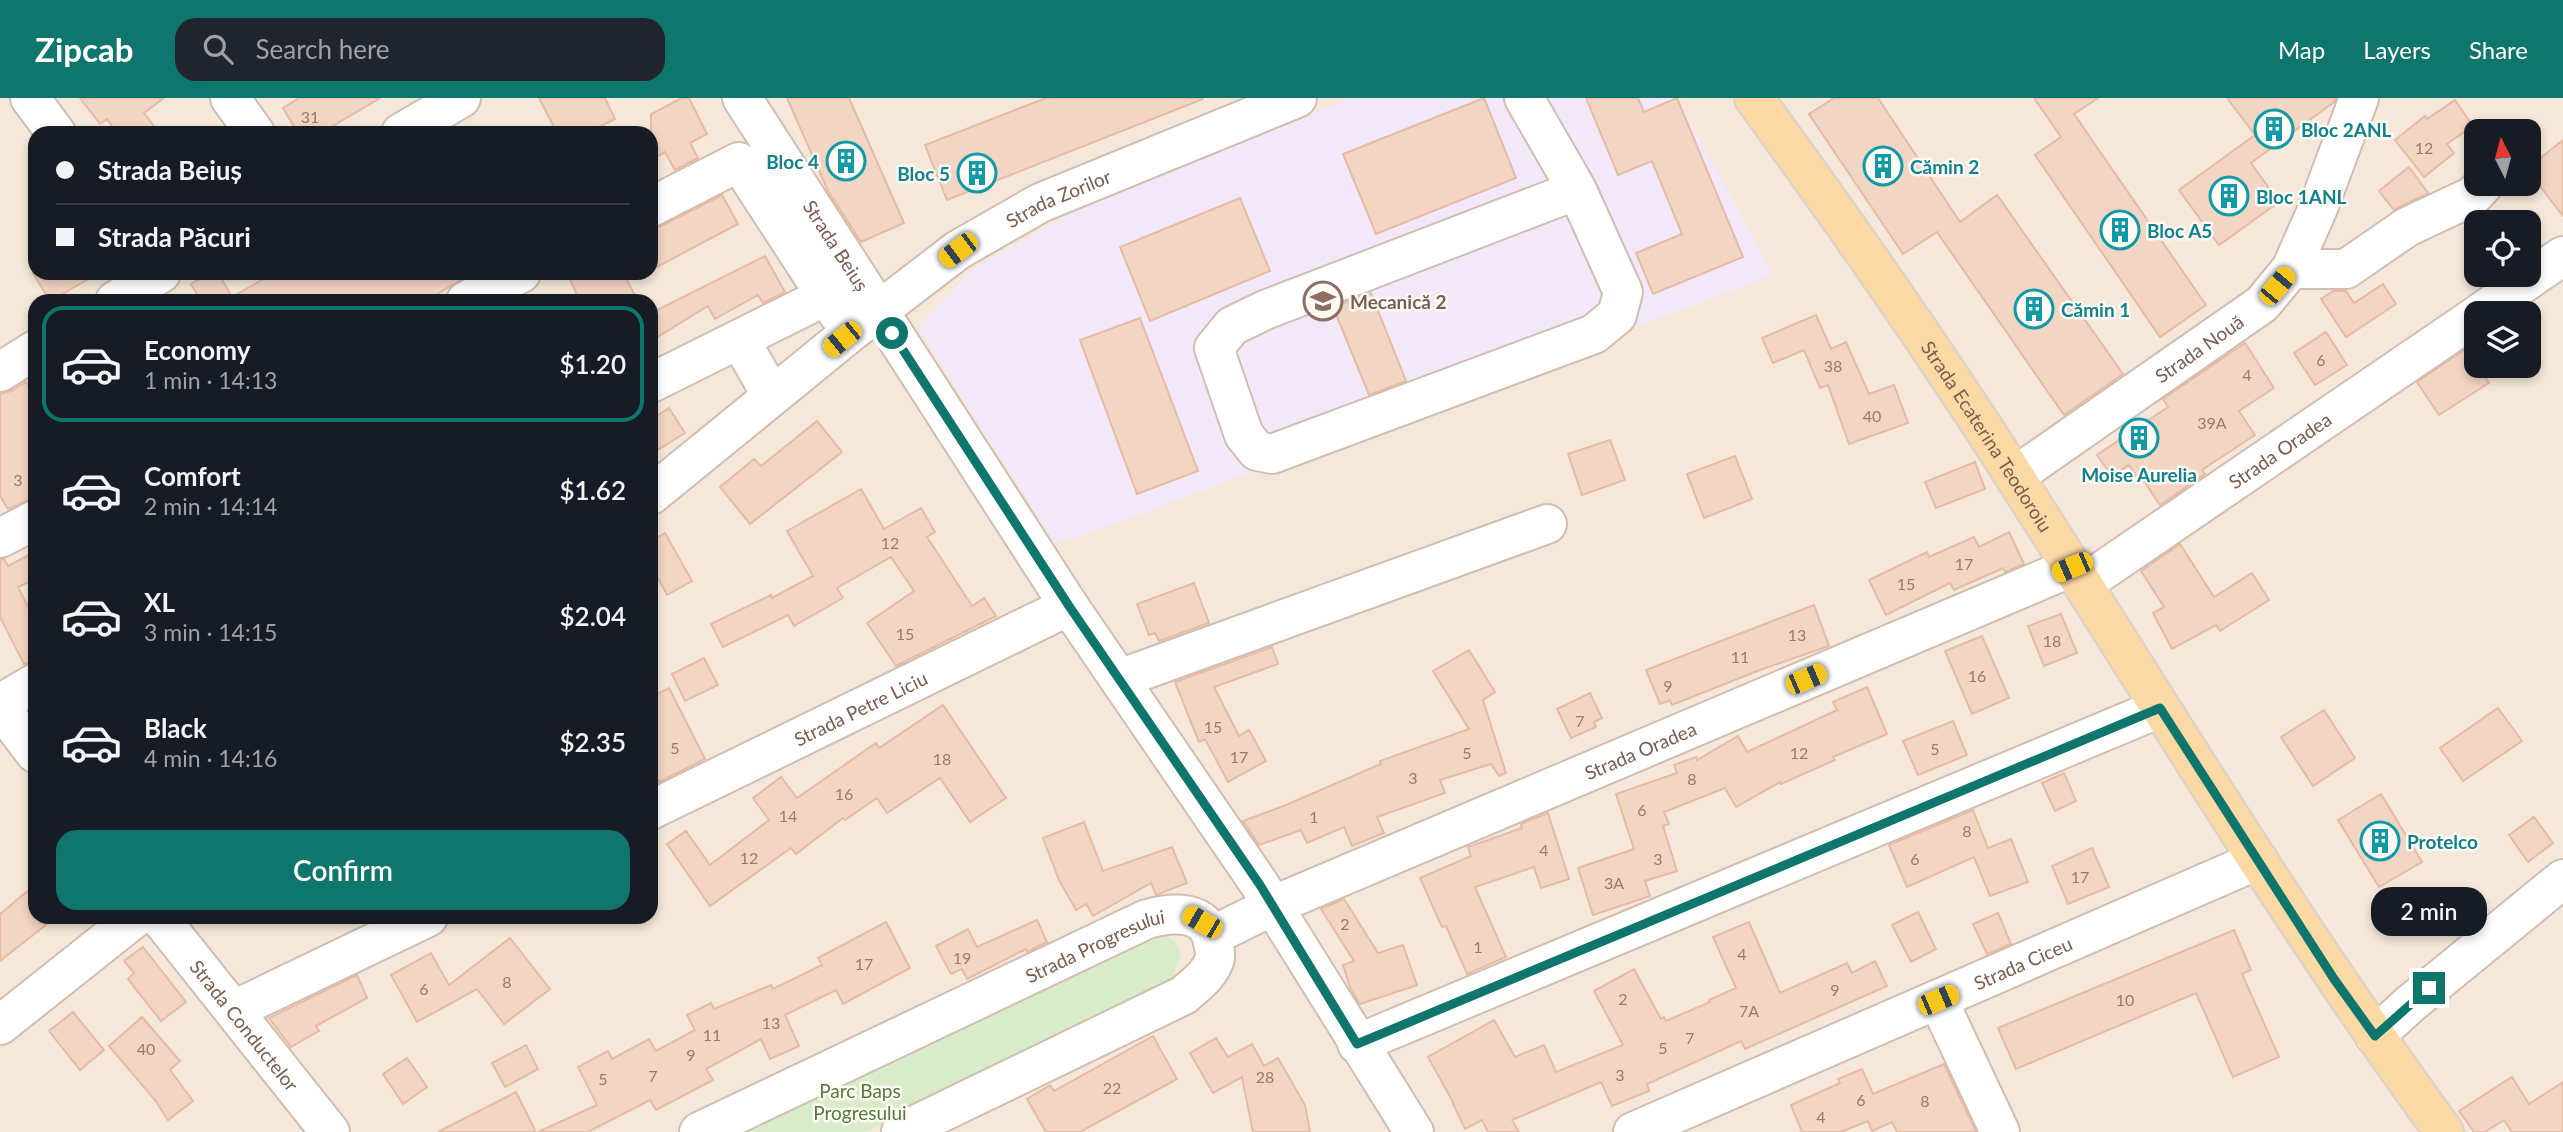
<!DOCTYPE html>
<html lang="en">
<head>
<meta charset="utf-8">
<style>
  :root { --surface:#171b24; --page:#20242c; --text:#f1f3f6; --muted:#9ea1a6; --line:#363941; --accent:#0f766e }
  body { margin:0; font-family:Lato,sans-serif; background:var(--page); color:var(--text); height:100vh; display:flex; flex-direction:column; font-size:26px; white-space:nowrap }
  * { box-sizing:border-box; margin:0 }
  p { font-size:23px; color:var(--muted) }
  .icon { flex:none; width:38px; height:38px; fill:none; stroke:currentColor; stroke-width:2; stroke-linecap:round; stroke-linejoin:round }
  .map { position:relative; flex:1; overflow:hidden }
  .side { position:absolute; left:28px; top:196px; width:630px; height:630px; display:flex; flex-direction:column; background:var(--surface); border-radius:21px; box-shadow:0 4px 10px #0003 }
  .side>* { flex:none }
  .hud { position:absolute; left:28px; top:28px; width:630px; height:154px; border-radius:21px; box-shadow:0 4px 10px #0003; display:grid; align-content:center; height:154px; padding:0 28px; background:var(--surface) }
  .needle { width:46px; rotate:354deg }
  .fabs { position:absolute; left:2464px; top:21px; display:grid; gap:14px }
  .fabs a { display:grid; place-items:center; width:77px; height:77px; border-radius:14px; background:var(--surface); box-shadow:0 4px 10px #0003; font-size:35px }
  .end { position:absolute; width:32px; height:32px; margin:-16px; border:9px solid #0f766e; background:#fff; box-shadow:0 0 0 4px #fff }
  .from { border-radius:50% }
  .bubble { position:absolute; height:49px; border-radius:21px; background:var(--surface); box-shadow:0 4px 10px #0003; font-size:23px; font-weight:600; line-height:49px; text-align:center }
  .car { position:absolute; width:21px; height:42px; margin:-21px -10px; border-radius:9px; box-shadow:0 0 5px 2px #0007; background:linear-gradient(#f5c518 24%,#345 0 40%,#f5c518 0 76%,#345 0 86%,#f5c518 0) }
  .hud b { display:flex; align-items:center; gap:24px; height:66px; font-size:26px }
  .hud b+b { border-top:2px solid var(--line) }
  .hud i { width:18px; height:18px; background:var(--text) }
  ul { padding:12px 0 0; list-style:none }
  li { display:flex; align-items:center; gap:21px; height:116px; margin:0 14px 10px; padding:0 14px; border:4px solid transparent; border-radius:21px }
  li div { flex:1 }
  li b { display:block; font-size:26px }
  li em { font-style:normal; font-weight:600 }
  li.current { border-color:var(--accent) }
  li>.icon { width:63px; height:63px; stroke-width:1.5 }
  .cta { display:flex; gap:14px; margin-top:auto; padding:14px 28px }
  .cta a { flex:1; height:80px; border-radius:21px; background:var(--accent); color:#fff; font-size:28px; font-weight:600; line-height:80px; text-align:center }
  header { display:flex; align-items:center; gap:42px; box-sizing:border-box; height:98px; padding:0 35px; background:var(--accent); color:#fff }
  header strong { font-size:33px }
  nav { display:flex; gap:38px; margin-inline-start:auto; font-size:24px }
  .search { width:490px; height:63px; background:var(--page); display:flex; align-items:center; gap:18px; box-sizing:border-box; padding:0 24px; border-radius:21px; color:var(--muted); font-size:26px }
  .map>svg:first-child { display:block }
  .residential { fill:#f5e8da; fill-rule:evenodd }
  .education { fill:#f3e8fa }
  .green { fill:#d8ecc9 }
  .building { fill:#f3d5c3; stroke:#e6bba3; stroke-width:2 }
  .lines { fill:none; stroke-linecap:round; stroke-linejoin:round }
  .minor-casing { stroke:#d1beb0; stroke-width:42 }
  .major-casing { stroke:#dad1cd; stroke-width:42 }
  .minor { stroke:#fff; stroke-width:38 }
  .major { stroke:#fbd9a5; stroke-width:38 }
  .route { stroke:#0f766e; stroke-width:9 }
  .labels { text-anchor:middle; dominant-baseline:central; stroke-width:5; stroke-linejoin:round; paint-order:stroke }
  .number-label { font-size:16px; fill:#987a6a }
  .culture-label { font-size:19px; font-weight:bold; fill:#0d838f; stroke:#fffaf3; text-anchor:start }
  .street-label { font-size:19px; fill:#7a5c4d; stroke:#fffaf3 }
  .education-label { font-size:19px; font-weight:bold; fill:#785e54; stroke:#fffaf3; text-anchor:start }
  .park-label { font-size:19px; fill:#537a41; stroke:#fffaf3 }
</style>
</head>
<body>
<header>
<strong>Zipcab</strong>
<div class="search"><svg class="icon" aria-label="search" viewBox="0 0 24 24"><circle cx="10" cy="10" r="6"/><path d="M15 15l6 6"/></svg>Search here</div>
<nav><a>Map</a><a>Layers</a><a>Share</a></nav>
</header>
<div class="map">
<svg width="2563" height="1034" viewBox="0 0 2563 1034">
  <rect width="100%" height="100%" fill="#fdf6ec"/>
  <!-- residential -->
  <path class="residential" d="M0 0H2563V1034H0ZM2476 33H2529V86H2476ZM35 35H651V175H35ZM2476 124H2529V177H2476ZM35 203H651V819H35ZM2476 215H2529V268H2476Z"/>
  <!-- education -->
  <path class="education" d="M1352 0H1677L1773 177 1092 434 1055 445 918 230 970 173 1083 108Z"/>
  <!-- green -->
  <path class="green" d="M1153 834C1169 836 1176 842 1181 857L1171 883 866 1034H720Z"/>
  <!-- building -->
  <path class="building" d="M80 0H164L144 15 159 35H117L107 21 100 26Z
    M299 0H380L321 35H298L283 10Z
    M539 0H605L615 21 587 35H557Z
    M682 0H689L707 36 690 45 698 60 675 72 665 54 651 62V16Z
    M787 0H849L904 125 861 144 828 93Z
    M1046 0H1203V1L947 102 925 47Z
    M1484 0 1516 80 1376 136 1343 56Z
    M1586 0H1638L1644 14 1677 0 1743 159 1653 196 1636 155 1682 136 1652 63 1618 77Z
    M1834 0H1878L1960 124 1997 97 2123 276 2064 317 1937 134 1903 156 1809 16Z
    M2034 0H2098L2074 16 2206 207 2160 239 2035 57 2061 39Z
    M2227 0H2336L2334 4 2251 65 2279 104 2219 147 2179 92 2255 37Z
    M2455 2 2473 28 2447 46 2454 55 2424 79 2395 42 2425 18 2427 21Z
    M2563 42V118L2529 74V69Z
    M2409 69 2428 95 2394 112 2379 93Z
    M722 97 738 126 651 172V131L661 128Z
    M1240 100 1270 173 1150 223 1120 149Z
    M765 158 785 194 763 205 758 197 715 221 708 208 651 243V215Z
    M33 175H99L50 203Z
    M209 175H218L232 199 274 175H473L425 203H201L191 186Z
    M567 175H623L638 203H580Z
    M2383 186 2396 206 2346 239 2321 201 2333 193H2346L2354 205Z
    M1371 195 1406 283 1369 297 1333 209Z
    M1816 217 1831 251 1846 244 1869 296 1894 287 1908 325 1849 346 1828 287 1820 290 1804 252 1773 265 1762 240Z
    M1140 220 1198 373 1137 396 1080 242Z
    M2326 234 2347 267 2315 287 2294 255Z
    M2245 245 2274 290 2239 313 2255 337 2202 372 2205 376 2160 407 2142 380 2139 382 2129 367 2112 378 2097 357 2168 309 2163 301Z
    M2466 251 2489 285 2439 317 2417 284Z
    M26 284 35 296V400L8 411 0 398V296L11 293Z
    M669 310 685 335 651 356V322Z
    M817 323 842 354 750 426 720 389 754 361 761 368Z
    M1610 342 1625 382 1582 397 1568 356Z
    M1735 358 1752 401 1704 420 1687 376Z
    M1975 364 1985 391 1936 410 1925 384Z
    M861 391 884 431 921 410 935 434 927 439 972 508 984 500 996 518 896 568 867 525 914 493 891 459 837 490 843 500 794 528 788 517 723 549 711 526 771 497 772 500 813 478 787 433Z
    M2009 434 2024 466 2005 474 2003 470 1954 492 1950 485 1886 517 1869 482 1927 454 1929 459 1974 439 1979 449Z
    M665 435 692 483 667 497 651 467V443Z
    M2180 446 2214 499 2252 475 2269 502 2220 533 2216 527 2172 551 2153 515 2164 509 2141 473Z
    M35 454V481L18 489 35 523V563L24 566 0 519V462L4 461 8 468Z
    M1194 485 1209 525 1159 543 1155 535 1149 537 1137 506Z
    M1814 507 1829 548 1760 572 1672 607 1670 602 1660 606 1646 572Z
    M2061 516 2077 555 2044 568 2028 528Z
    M1982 538 2009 600 1972 616 1945 553Z
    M1272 549 1278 566 1214 589 1239 638 1249 632 1266 663 1228 684 1205 641 1199 644 1175 584Z
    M1469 552 1495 594 1483 602 1506 675 1499 678 1491 666 1440 682 1445 695 1377 719 1384 735 1352 748 1344 729 1307 745 1301 732 1259 747 1243 723 1286 707 1381 666 1380 663 1469 631 1433 573Z
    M704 560 718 587 685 603 672 576Z
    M1867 589 1887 636 1833 659 1835 662 1781 686 1780 684 1736 709 1725 690 1664 714 1669 726 1663 728 1677 773 1645 783 1650 798 1593 817 1578 770 1634 751 1616 696 1677 675 1674 667 1696 659 1697 662 1738 638 1747 654 1837 612 1833 604Z
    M669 590 705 661 659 684 651 668V599Z
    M1590 595 1602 620 1594 624 1596 629 1571 640 1557 611Z
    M943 607 1006 700 970 724 940 680 887 715 877 700 845 722 843 720 796 756 791 750 710 808 667 746 686 733 710 767 769 722 753 700 781 679 797 700 876 645 879 650Z
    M2498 610 2522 643 2463 683 2440 650Z
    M2324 612 2355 660 2313 688 2281 639Z
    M1953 623 1967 657 1918 677 1903 643Z
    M2064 675 2076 703 2055 713 2042 685Z
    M2381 696 2422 764 2379 789 2338 722Z
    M1973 712 1988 750 2011 741 2028 784 1990 798 1974 759 1907 789 1889 747Z
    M1548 715 1569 781 1541 790 1534 769 1475 789 1506 859 1467 876 1446 828 1442 829 1420 780 1471 758 1468 749 1522 730 1521 726Z
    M2534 719 2553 745 2528 764 2509 737Z
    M1084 724 1103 773 1172 749 1187 785 1156 797 1151 785 1093 818 1086 806 1076 812 1059 782 1043 740Z
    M2092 750 2109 789 2068 806 2052 768Z
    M35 787V819H56L0 863V816Z
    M1344 801 1378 855 1403 847 1417 887 1360 906 1351 892 1343 867 1354 863 1321 811Z
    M1918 814 1936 851 1911 864 1892 827Z
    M1998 815 2011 846 1987 856 1973 826Z
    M1037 822 1047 844 1027 854 1026 851 967 881 962 871 951 876 936 848 968 831 977 849Z
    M886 824 910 870 843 906 836 892 785 917 799 948 770 961 761 941 706 971 713 982 656 1012 650 1002 588 1034H538L597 1007 578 969 608 953 612 961 649 941 656 953 695 932 687 917 711 905 714 911 771 887 773 891 822 867 818 860Z
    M1749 824 1780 895 1847 865 1852 875 1875 863 1887 888 1745 951 1741 943 1647 986 1649 993 1612 1008 1601 984 1512 1022 1519 1034H1488L1482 1022 1465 1031 1453 1006H1454L1428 959 1494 922 1515 959 1544 947 1556 974 1623 947 1594 893 1634 871 1661 921 1664 919 1666 923 1710 904 1709 902 1736 890 1713 839Z
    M2234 832 2251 872 2242 876 2279 959 2233 979 2196 895 2016 971 1998 930Z
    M510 840 550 891 504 926 477 891 417 924 391 877 431 855 449 887Z
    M143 849 186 904 161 923 128 881 134 875 124 863Z
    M357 877 367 900 316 928 319 933 291 949 269 920Z
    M73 914 104 952 80 972 49 933Z
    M142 919 180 963 170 972 193 1003 168 1022 155 1002 109 948Z
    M1153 938 1177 981 1080 1034H1046L1027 1001 1050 987 1054 993Z
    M1216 940 1228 959 1252 946 1264 968 1278 960 1305 1007 1310 1034H1253L1242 979 1213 995 1190 955Z
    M526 947 538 971 505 989 492 965Z
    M407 960 427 989 403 1006 383 976Z
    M1944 966 1976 1034H1897L1892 1024 1872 1033 1868 1023 1841 1034H1802L1791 1007 1840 985 1838 981 1862 971 1873 996Z
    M2512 979 2529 1006 2563 984V1034H2512L2504 1022 2485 1034H2474L2459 1013Z
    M516 994 536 1034H438Z"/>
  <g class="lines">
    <defs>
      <g id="minor">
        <path d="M30 0 56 35"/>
        <path d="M230 0 255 35"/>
        <path id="s1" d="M742 0 1069 508 1260 787 1414 1034"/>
        <path d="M1524 0 1577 92 1623 194 1617 217 1594 236 1272 356 1257 353 1244 337 1214 250 1232 228 1265 212 1577 92"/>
        <path d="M401 35 461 0"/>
        <path d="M651 109 739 64 826 198"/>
        <path d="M2291 171H2346L2407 129 2473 98 2484 86"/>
        <path d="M115 203 161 175"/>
        <path d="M466 203 521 175"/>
        <path d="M2480 215 2563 158"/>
        <path d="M740 242 772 298"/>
        <path d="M0 274 35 252"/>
        <path d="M651 285 826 198 839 217"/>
        <path id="s2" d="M2015 378 2262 206 2291 171 2318 110 2359 0"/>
        <path id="s3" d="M651 397 851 234 958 152 1040 105 1297 0"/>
        <path d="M0 440 35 422"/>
        <path id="s4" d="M2083 486 2476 218"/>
        <path d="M1119 581 1547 426"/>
        <path d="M0 606 35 585"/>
        <path d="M0 609 35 655"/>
        <path id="s5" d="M651 712 1069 508"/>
        <path id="s6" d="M159 819 330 1034"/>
        <path id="s7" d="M1212 838 1272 808 2072 469"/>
        <path d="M1938 902 2000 1034"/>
        <path d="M234 912 428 819"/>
        <path d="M0 927 136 819"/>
        <path d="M2375 938 2410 906 2563 781"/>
        <path d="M1357 946 2160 610"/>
        <path id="s8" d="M699 1034 1147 821C1172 814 1207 811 1213 844 1214 849 1216 855 1215 860 1210 877 1196 886 1184 897L901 1034"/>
        <path id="s9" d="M1633 1034 2258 762"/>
      </g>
      <g id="major">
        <path id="s10" d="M1754 0C1845 125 1934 251 2016 381 2156 600 2290 824 2444 1034"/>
      </g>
    </defs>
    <!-- minor casing -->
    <use href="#minor" class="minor-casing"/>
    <!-- major casing -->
    <use href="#major" class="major-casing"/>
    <!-- minor -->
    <use href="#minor" class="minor"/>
    <!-- major -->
    <use href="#major" class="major"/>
  </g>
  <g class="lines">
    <!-- route -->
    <path class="route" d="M892 235 1069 508 1260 787 1357 946 2160 610 2334 881 2375 938 2429 890"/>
  </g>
  <!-- icons -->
  <defs>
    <symbol id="building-ring" viewBox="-11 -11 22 22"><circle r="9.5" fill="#fffaf3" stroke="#0f9aa8" stroke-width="1.5"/><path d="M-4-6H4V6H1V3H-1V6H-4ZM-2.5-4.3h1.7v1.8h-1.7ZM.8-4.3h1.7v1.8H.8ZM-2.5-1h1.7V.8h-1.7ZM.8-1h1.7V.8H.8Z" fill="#0f9aa8"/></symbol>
    <symbol id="school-ring" viewBox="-11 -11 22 22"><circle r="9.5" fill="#fffaf3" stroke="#8d6e63" stroke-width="1.5"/><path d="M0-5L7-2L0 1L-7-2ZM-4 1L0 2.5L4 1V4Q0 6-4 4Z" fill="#8d6e63"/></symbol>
  </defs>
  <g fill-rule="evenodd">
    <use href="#building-ring" x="2252" y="9" width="44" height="44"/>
    <use href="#building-ring" x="824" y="41" width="44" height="44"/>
    <use href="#building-ring" x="1861" y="46" width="44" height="44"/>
    <use href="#building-ring" x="955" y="53" width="44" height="44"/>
    <use href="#building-ring" x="2207" y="76" width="44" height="44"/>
    <use href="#building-ring" x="2098" y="110" width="44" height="44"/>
    <use href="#school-ring" x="1301" y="181" width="44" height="44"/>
    <use href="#building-ring" x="2012" y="189" width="44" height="44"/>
    <use href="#building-ring" x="2117" y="318" width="44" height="44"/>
    <use href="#building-ring" x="2358" y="721" width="44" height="44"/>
  </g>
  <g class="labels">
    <!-- number labels -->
    <g class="number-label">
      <text x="310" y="18">31</text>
      <text x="2424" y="49">12</text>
      <text x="2321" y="261">6</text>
      <text x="1833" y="267">38</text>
      <text x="2247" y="276">4</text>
      <text x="1872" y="317">40</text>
      <text x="2212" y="324">39A</text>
      <text x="18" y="381">3</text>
      <text x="890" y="444">12</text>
      <text x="1964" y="465">17</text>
      <text x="1906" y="485">15</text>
      <text x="905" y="535">15</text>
      <text x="1797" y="536">13</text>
      <text x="2052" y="542">18</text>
      <text x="1740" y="558">11</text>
      <text x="1977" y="577">16</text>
      <text x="1668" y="587">9</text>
      <text x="1580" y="622">7</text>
      <text x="1213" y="628">15</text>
      <text x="675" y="649">5</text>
      <text x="1935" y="650">5</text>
      <text x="1467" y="654">5</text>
      <text x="1799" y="654">12</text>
      <text x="1239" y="658">17</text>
      <text x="942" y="660">18</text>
      <text x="1413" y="679">3</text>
      <text x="1692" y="680">8</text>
      <text x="844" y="695">16</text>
      <text x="1642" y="711">6</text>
      <text x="788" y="717">14</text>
      <text x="1314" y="718">1</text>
      <text x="1967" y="732">8</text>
      <text x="1544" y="751">4</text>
      <text x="749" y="759">12</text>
      <text x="1658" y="760">3</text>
      <text x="1915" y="760">6</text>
      <text x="2080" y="778">17</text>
      <text x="1614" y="784">3A</text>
      <text x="1345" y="825">2</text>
      <text x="1478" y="848">1</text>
      <text x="1742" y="855">4</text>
      <text x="962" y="859">19</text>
      <text x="864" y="865">17</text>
      <text x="507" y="883">8</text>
      <text x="424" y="890">6</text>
      <text x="1835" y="891">9</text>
      <text x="1623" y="900">2</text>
      <text x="2125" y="901">10</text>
      <text x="1749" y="912">7A</text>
      <text x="771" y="924">13</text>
      <text x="712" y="936">11</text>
      <text x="1690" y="939">7</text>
      <text x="1663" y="949">5</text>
      <text x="146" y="950">40</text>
      <text x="691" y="956">9</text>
      <text x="1620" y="976">3</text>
      <text x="653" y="977">7</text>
      <text x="1265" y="978">28</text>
      <text x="603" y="980">5</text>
      <text x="1112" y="989">22</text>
      <text x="1861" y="1001">6</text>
      <text x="1925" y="1002">8</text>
      <text x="1821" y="1018">4</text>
    </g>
    <!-- culture labels -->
    <g class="culture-label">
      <text x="2301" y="31">Bloc 2ANL</text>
      <text x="819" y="63" text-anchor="end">Bloc 4</text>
      <text x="1910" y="68">Cămin 2</text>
      <text x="950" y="75" text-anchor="end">Bloc 5</text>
      <text x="2256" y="98">Bloc 1ANL</text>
      <text x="2147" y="132">Bloc A5</text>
      <text x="2061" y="211">Cămin 1</text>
      <text x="2139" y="376" text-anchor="middle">Moise Aurelia</text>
      <text x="2407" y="743">Protelco</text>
    </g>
    <!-- street labels -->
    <g class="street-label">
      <text stroke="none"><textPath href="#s3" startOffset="506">Strada Zorilor</textPath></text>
      <text stroke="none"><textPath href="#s1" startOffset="175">Strada Beiuș</textPath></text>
      <text stroke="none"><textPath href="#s2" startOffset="224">Strada Nouă</textPath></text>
      <text stroke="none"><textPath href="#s10" startOffset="411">Strada Ecaterina Teodoroiu</textPath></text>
      <text stroke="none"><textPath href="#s4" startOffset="238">Strada Oradea</textPath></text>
      <text stroke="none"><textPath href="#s5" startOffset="233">Strada Petre Liciu</textPath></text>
      <text stroke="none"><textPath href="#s7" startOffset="467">Strada Oradea</textPath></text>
      <text stroke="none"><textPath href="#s8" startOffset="438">Strada Progresului</textPath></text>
      <text stroke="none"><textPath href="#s9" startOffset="425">Strada Ciceu</textPath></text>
      <text stroke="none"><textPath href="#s6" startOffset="138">Strada Conductelor</textPath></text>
    </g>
    <!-- education labels -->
    <g class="education-label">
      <text x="1350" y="203">Mecanică 2</text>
    </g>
    <!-- park labels -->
    <g class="park-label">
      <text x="860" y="992">Parc Baps<tspan x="860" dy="22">Progresului</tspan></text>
    </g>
  </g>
</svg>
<div class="fabs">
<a><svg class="needle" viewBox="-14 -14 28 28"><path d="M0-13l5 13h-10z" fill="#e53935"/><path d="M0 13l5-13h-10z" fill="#9ea1a6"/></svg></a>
<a><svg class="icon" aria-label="locate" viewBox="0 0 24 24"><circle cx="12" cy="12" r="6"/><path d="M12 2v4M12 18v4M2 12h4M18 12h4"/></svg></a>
<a><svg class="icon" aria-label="layers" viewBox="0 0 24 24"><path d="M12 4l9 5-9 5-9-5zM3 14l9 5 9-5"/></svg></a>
</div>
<i class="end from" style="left:892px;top:235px"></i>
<i class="end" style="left:2429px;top:890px"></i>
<div class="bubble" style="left:2371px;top:789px;width:116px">2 min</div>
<i class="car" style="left:958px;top:152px;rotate:233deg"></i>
<i class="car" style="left:2277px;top:188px;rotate:40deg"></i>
<i class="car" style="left:842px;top:241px;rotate:231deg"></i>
<i class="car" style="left:2072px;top:469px;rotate:247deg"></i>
<i class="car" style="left:1806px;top:581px;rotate:67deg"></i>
<i class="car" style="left:1202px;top:824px;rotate:300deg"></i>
<i class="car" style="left:1938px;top:902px;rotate:67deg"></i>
<div class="hud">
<b><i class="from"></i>Strada Beiuș</b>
<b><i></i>Strada Păcuri</b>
</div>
<section class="side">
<ul>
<li class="current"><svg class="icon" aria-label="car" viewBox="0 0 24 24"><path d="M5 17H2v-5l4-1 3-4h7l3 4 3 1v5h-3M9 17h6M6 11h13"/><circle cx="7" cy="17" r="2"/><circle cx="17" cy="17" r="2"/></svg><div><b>Economy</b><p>1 min · 14:13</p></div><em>$1.20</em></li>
<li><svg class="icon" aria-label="car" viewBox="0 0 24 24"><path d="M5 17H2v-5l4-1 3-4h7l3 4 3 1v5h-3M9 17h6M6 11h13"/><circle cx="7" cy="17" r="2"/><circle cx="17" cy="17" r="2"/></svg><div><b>Comfort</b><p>2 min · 14:14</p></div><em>$1.62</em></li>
<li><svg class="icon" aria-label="car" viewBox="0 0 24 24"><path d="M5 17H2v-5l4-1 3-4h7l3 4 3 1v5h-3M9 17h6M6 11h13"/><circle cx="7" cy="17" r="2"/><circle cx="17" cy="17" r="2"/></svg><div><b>XL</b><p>3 min · 14:15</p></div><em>$2.04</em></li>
<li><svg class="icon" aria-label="car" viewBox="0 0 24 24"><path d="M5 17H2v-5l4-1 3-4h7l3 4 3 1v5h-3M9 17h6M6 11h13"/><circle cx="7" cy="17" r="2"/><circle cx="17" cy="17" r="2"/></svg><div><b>Black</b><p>4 min · 14:16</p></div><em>$2.35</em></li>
</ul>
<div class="cta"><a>Confirm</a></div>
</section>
</div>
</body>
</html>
